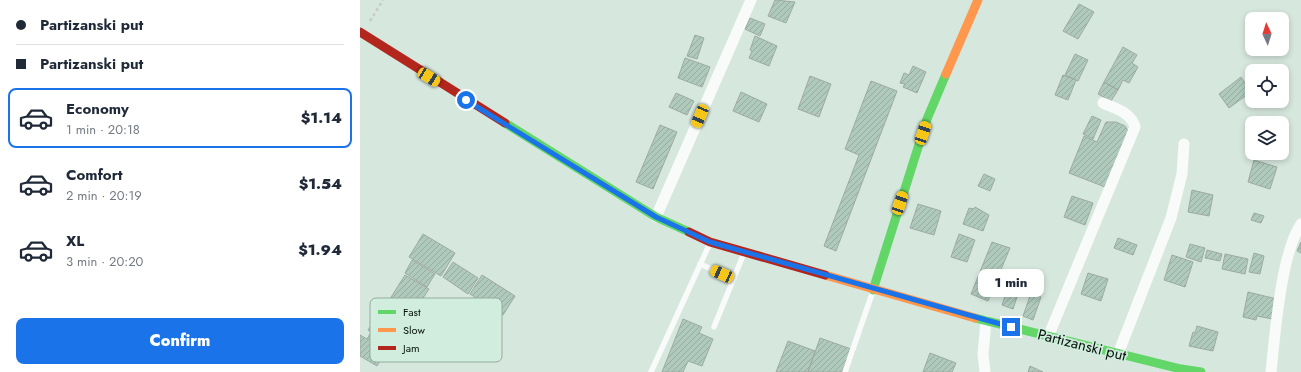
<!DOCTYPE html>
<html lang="en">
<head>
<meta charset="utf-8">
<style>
  :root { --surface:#fff; --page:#f6f6f7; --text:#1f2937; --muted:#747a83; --line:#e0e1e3; --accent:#1a73e8 }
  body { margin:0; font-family:Jost,sans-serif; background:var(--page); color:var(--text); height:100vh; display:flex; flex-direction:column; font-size:15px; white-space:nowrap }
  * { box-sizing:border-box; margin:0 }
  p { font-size:13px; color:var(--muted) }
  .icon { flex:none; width:22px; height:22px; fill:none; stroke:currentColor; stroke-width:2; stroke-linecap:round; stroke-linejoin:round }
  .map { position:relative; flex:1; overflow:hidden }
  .details { display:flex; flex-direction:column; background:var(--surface); width:360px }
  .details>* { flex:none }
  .banner { display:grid; align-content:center; height:88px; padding:0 16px; background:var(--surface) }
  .needle { width:26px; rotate:356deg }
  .fabs { position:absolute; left:885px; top:12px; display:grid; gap:8px }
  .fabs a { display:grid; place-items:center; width:44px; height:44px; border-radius:8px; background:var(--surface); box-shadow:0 2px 6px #0003; font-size:20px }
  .end { position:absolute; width:18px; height:18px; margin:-9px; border:5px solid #1a73e8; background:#fff; box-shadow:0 0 0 2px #fff }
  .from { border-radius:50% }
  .bubble { position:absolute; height:28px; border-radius:8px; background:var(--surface); box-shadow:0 2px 6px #0003; font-size:13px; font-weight:800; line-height:28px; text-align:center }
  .car { position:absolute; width:12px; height:24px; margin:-12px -6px; border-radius:5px; box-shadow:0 0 3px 1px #0007; background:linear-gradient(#f5c518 24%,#345 0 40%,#f5c518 0 76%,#345 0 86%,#f5c518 0) }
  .banner b { display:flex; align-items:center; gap:14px; height:38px; font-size:15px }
  .banner b+b { border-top:1px solid var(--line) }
  .banner i { width:10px; height:10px; background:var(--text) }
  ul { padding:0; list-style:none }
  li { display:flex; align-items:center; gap:12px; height:60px; margin:0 8px 6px; padding:0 8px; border:2px solid transparent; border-radius:8px }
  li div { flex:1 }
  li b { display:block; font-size:15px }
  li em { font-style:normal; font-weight:800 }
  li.current { border-color:var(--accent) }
  li>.icon { width:36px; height:36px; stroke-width:1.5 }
  .primary-button { display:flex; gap:8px; margin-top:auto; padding:8px 16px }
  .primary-button a { flex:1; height:46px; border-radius:8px; background:var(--accent); color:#fff; font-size:16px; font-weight:800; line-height:46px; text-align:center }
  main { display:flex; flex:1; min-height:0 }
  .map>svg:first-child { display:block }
  .building { fill:url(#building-hatch); stroke:#9daaa3 }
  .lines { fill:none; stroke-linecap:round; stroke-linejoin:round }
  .path { stroke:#c6cbc8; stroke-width:2.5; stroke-dasharray:3 3; stroke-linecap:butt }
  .lane { stroke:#f9fbfa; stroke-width:5.5 }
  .street { stroke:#f9fbfa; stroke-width:11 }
  .fast { stroke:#63d668; stroke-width:9 }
  .slow { stroke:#ff974d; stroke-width:9 }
  .jam { stroke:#b3261e; stroke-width:9 }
  .route { stroke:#1a73e8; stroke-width:5 }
  .labels { text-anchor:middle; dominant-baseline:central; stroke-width:3.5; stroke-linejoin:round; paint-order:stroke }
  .street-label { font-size:15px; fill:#07110c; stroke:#d0eddd }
  .key { fill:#d0eddd; stroke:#94ab9e; stroke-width:1 }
  .key-label { font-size:11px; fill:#07110c }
</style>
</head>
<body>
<main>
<section class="details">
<div class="banner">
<b><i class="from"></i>Partizanski put</b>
<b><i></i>Partizanski put</b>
</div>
<ul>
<li class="current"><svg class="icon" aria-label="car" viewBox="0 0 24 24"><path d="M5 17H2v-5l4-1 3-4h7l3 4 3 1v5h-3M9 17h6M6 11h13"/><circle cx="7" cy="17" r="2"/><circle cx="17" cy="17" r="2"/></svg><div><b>Economy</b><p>1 min · 20:18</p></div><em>$1.14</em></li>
<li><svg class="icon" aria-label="car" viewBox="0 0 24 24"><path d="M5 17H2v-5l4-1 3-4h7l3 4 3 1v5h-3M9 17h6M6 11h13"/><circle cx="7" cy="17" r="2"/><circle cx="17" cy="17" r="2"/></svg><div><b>Comfort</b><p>2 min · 20:19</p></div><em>$1.54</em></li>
<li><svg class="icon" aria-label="car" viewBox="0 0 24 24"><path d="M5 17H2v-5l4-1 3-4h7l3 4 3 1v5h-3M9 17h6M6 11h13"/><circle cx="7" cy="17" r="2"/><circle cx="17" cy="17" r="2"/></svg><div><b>XL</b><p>3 min · 20:20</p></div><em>$1.94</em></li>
</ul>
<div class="primary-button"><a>Confirm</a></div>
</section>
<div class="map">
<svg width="941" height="372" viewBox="0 0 941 372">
  <defs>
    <pattern id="building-hatch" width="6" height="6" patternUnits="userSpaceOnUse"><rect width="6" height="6" fill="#afcabd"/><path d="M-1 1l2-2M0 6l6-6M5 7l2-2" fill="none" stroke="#95aca1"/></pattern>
  </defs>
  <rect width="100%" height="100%" fill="#d6e7de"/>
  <!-- building -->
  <path class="building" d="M415 0 435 2 426 23 408 16Z
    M719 4 734 12 718 39 703 31Z
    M390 18 405 24 400 36 385 29Z
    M335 35 344 38 337 59 327 56Z
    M395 36 417 46 409 66 389 58 392 51 390 50Z
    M763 47 777 55 772 63 778 67 769 83 763 80 758 90 744 82Z
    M715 54 728 60 718 81 705 75Z
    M325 58 350 67 342 87 318 78Z
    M553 66 566 72 557 93 543 87 545 84 540 83 544 73 549 75Z
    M703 75 716 80 708 100 695 95Z
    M450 76 471 84 459 117 438 109Z
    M881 77 891 92 869 108 859 94Z
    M511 81 537 91 476 251 464 246 499 155 485 149Z
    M744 82 758 90 751 101 738 94Z
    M381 92 407 104 399 122 373 111Z
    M316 93 334 101 327 115 309 107Z
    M732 116 741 120 733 139 723 134Z
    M746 122H756L765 126 768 131 745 187 709 173 724 136 737 142Z
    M300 125 317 132 293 189 276 182Z
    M894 160 917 167 910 189 888 182Z
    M624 174 635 179 630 191 618 186Z
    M832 190 853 195 849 216 828 212Z
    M712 196 733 203 725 225 704 217Z
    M558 204 581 211 574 235 550 228Z
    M615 207 629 215 623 231 603 224 609 208 614 209Z
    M894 213 904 216 901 223 891 220Z
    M63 234 95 253 81 276 49 257Z
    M599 234 615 240 607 262 591 257Z
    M758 238 777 245 773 255 754 248Z
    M632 242 650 248 628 301 611 294Z
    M941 242V253L937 251Z
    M830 244 845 248 841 262 826 257Z
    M847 250 862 254 860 261 845 258Z
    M894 253 904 256 900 274 889 272Z
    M865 254 888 259 885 274 862 269Z
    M812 255 833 262 825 287 804 280Z
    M52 260 75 274 67 287 45 273Z
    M93 262 118 278 108 294 83 277Z
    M728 273 748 279 741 301 721 294Z
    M45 275 69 289 51 316 28 302Z
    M122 275 155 296 143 315 110 294Z
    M647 290 658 294 653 309 642 305Z
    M888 292 917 299 912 319 897 316 896 320 883 317Z
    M671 293 681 297 673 320 663 316Z
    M26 303 47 317 30 344 8 330Z
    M323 319 342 327 339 333 353 339 342 366 328 361 323 372H302Z
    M837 326 858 332 853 351 829 346 833 332 835 333Z
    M10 334 19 339 16 344 26 350 17 366 0 356V335L7 339Z
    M460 338 491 349 482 372H448Z
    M428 341 455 351 448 372H416Z
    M570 353 596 363 592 372H563Z
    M670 366 683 372H668Z"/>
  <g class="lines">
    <!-- path -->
    <path class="path" d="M10 21 23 0"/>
    <!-- lane -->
    <path class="lane" d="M340 264 374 279
      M354 327 384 253
      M291 372 350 243
      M485 372 513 291"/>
    <!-- street -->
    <path class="street" d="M296 217 391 0
      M688 337 775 127C771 112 756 109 743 103
      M758 354 811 218 822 174 824 144
      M625 372 623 354 626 321
      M911 372C915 335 921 253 941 224"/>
    <!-- fast -->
    <path class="fast" d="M145 123 296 217 329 232
      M513 290 567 119 586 74
      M615 318 821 369 841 372"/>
    <!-- slow -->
    <path class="slow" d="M586 74 618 0
      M465 275 615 318"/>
    <!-- jam -->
    <path class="jam" d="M0 32 145 123
      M329 232 350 242 465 275"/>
  </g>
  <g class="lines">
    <!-- route -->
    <path class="route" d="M106 100 296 217 350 242 651 327"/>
  </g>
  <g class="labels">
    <!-- street labels -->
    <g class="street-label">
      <text transform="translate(722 345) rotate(14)">Partizanski put</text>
    </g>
  </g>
  <!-- legend -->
  <rect x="10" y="298" width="132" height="64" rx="6" class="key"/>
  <rect x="18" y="310" width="18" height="4" fill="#63d668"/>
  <rect x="18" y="328" width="18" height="4" fill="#ff974d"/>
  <rect x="18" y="346" width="18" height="4" fill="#b3261e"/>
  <g class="key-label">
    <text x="43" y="316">Fast</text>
    <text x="43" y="334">Slow</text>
    <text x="43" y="352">Jam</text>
  </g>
</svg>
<div class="fabs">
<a><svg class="needle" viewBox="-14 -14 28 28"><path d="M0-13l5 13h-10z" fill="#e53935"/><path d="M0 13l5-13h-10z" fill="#747a83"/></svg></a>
<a><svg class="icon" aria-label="locate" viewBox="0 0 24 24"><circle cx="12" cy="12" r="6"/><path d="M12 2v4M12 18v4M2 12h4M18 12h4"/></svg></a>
<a><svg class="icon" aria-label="layers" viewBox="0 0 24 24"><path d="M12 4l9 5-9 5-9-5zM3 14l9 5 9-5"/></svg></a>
</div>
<i class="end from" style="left:106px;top:100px"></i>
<i class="end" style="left:651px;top:327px"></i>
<div class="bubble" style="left:618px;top:269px;width:66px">1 min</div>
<i class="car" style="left:69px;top:77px;rotate:122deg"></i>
<i class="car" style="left:340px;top:116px;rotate:203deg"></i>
<i class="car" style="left:563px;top:133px;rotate:18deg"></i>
<i class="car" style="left:540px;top:203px;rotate:18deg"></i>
<i class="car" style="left:362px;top:274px;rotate:294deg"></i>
</div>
</main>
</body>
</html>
